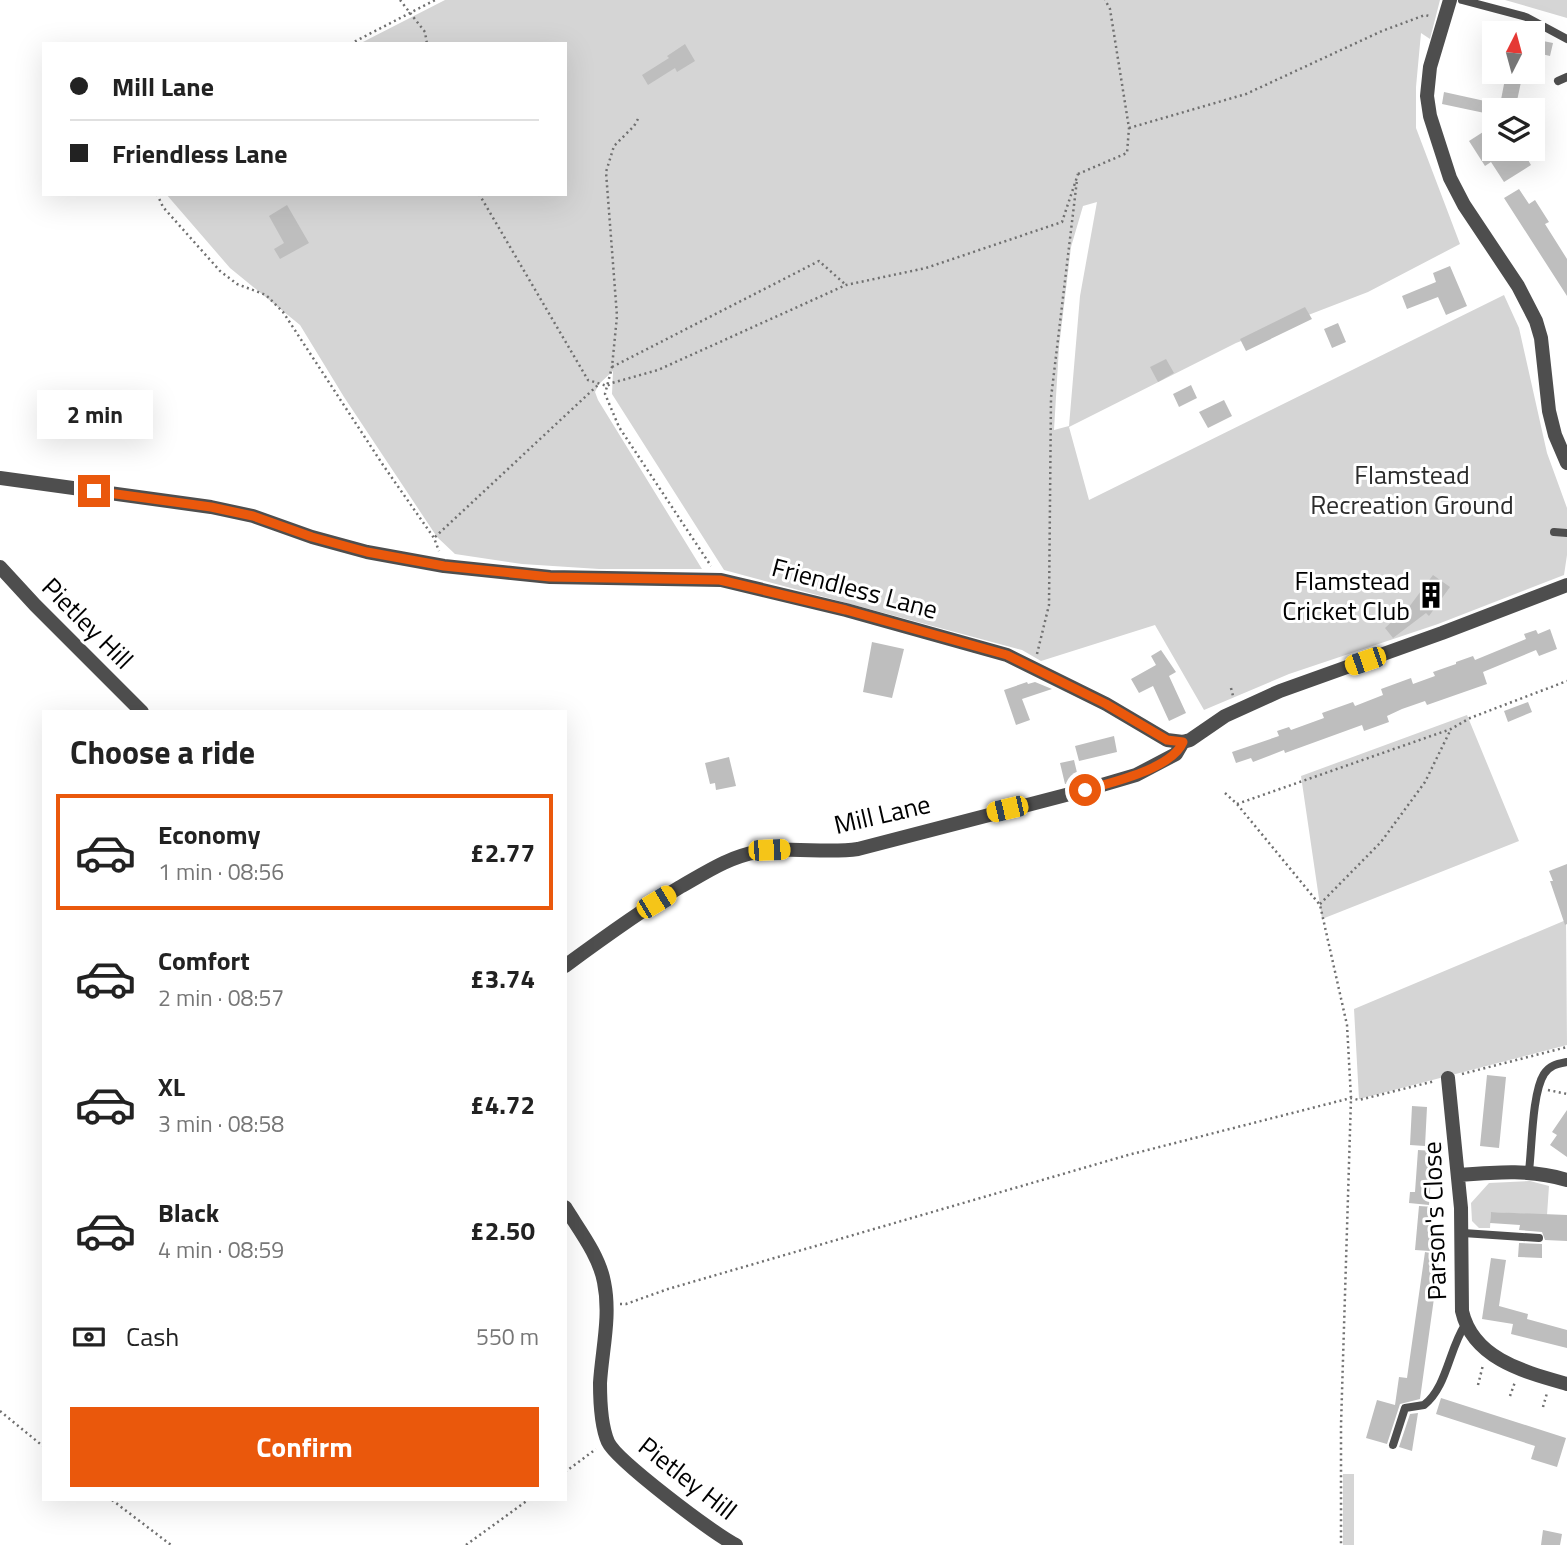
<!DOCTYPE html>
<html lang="en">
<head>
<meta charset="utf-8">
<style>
  :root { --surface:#fff; --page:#f6f6f6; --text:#222; --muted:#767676; --line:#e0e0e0; --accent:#ea580c }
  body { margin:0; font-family:"Titillium Web",sans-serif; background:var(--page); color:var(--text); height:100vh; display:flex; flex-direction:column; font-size:26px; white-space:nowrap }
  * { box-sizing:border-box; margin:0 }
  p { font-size:23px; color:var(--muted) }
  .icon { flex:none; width:38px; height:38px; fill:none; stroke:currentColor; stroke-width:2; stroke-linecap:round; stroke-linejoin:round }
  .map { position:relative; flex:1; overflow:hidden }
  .details { position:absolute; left:42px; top:710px; width:525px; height:791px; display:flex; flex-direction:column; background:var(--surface); border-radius:0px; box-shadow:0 7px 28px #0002 }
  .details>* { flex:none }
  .guide { position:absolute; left:42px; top:42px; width:525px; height:154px; border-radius:0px; box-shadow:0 7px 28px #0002; display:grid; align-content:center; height:154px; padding:0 28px; background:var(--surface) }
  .needle { width:46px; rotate:6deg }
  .tools { position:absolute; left:1482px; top:21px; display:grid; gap:14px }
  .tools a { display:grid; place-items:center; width:63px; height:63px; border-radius:0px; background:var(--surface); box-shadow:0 7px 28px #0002; font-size:35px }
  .end { position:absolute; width:32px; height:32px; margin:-16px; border:9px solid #ea580c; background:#fff; box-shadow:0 0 0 4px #fff }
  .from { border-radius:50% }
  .bubble { position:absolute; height:49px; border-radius:0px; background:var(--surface); box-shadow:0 7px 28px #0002; font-size:23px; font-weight:700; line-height:49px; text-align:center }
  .car { position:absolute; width:21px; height:42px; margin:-21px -10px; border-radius:9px; box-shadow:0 0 5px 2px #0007; background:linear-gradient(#f5c518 24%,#345 0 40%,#f5c518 0 76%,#345 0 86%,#f5c518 0) }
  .guide b { display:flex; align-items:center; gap:24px; height:66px; font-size:26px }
  .guide b+b { border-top:2px solid var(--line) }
  .guide i { width:18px; height:18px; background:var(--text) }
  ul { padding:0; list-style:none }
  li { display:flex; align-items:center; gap:21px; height:116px; margin:0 14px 10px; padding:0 14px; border:4px solid transparent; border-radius:0px }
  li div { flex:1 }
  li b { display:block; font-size:26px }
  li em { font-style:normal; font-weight:700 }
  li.selected { border-color:var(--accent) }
  li>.icon { width:63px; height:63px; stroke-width:1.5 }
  h2 { padding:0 28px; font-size:32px; line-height:84px }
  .pay { display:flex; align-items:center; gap:18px; height:77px; padding:0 28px; font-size:26px }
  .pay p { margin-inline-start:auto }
  .cta { display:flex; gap:14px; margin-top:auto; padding:14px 28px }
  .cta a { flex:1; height:80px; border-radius:0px; background:var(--accent); color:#fff; font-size:28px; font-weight:700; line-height:80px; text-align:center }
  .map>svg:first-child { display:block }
  .green { fill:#d5d5d5; fill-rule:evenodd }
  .building { fill:#bebebe }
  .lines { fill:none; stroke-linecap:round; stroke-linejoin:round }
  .path { stroke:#707070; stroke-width:2.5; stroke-dasharray:2 3.5; stroke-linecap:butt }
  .service { stroke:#4e4e4e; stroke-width:8 }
  .minor { stroke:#4e4e4e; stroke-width:14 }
  .tertiary { stroke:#4e4e4e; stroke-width:14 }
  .route { stroke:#ea580c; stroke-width:9 }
  .labels { text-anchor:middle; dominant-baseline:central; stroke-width:6; stroke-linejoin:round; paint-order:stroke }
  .park-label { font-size:26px; fill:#2c2c2c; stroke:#fff }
  .poi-label { font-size:26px; fill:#000; stroke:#fff; text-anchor:end }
  .street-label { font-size:26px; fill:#000; stroke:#fff }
</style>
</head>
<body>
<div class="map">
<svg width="1567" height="1545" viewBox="0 0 1567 1545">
  <rect width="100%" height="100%" fill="#fff"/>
  <!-- green -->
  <path class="green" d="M445 0H1440L1430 39 1421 33 1416 87V128L1460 244 1368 292 1236 343 1069 427 1089 500 1504 295 1519 328 1547 453 1567 508V555L1564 575 1438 624 1289 674 1204 710 1155 625 1041 661 1022 650 724 570 612 394 613 371 599 384 595 392 598 400 702 569H599L522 564 455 554 437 537 344 397 300 325 230 268 166 194H565V44H359ZM1097 202 1080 296 1069 426 1054 430 1059 347 1071 247 1083 206Z
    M1505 0H1567V18Z
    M1467 715 1519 841 1322 919 1301 776Z
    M1566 920 1567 1045 1359 1099 1354 1009Z
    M1530 1181 1549 1186 1547 1215 1491 1212 1490 1228H1479L1472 1221 1471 1203 1489 1183Z
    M1343 1474H1354V1545H1343Z"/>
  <!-- building -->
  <path class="building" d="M1533 39 1553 43 1550 56 1533 52Z
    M685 44 695 61 677 72 675 68 648 85 642 75 669 58 667 56Z
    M1505 79 1521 82 1515 110H1499Z
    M1444 92 1494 103V115L1442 104Z
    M1494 125V149H1512L1516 158 1524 153 1531 165 1504 182 1491 162 1485 166 1469 141Z
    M1519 189 1529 204 1535 200 1549 222 1545 224 1567 259V296L1504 198Z
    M287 205 309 243 280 259 274 249 284 243 269 216Z
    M1450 266 1467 306 1446 315 1438 297 1407 309 1402 296 1436 282 1433 273Z
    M1305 307 1312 319 1246 351 1240 339Z
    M1338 323 1346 342 1332 348 1324 329Z
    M1166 359 1174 373 1158 382 1150 367Z
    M1191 385 1197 398 1179 407 1173 394Z
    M1224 400 1232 416 1208 428 1199 412Z
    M1433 575 1450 587 1429 616 1426 613 1393 638 1385 628 1398 616 1400 619Z
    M1550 629 1557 649 1539 656 1536 650 1483 672 1487 684 1427 705 1425 701 1402 709 1387 716 1389 722 1364 731 1362 725 1285 753 1284 750 1253 762 1251 758 1236 763 1232 752 1279 736 1277 731 1289 727 1291 730 1324 718 1322 713 1353 702 1355 706 1383 695 1381 689 1411 678 1413 684 1435 676 1433 672 1456 664V662L1473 656 1475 660 1526 639 1524 634 1536 630 1538 634Z
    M872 642 904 649 892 698 863 692Z
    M1161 650 1176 672 1169 676 1186 713 1169 721 1153 686 1139 693 1131 679 1156 665 1151 656Z
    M1027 682 1028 684 1035 682 1052 689 1022 699 1030 720 1016 725 1004 690Z
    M1528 702 1532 712 1508 722 1504 711Z
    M1114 736 1117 752 1079 761 1075 746Z
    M729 757 736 786 716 790 715 783 710 784 705 763Z
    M1074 760 1079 781 1065 784 1060 763Z
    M1567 864V924L1565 925 1550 881H1553L1549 871Z
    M1487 1075 1506 1077 1499 1148 1480 1146Z
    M1412 1106 1427 1107 1425 1146 1410 1145Z
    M1567 1110V1157L1550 1145 1557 1135 1552 1132Z
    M1418 1150 1433 1151 1429 1205 1409 1203 1410 1192H1415Z
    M1419 1206 1434 1207 1430 1251 1415 1250Z
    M1491 1212 1567 1215V1241L1545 1240 1542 1232 1519 1230 1520 1225 1490 1223Z
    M1519 1243 1542 1244V1258L1518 1257Z
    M1425 1252 1440 1255 1420 1399 1400 1404 1387 1444 1366 1438 1377 1400 1395 1405 1399 1377 1407 1378Z
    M1491 1258 1506 1260 1499 1306 1528 1314 1527 1319 1567 1330V1348L1511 1334 1513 1324 1482 1319Z
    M1441 1398 1566 1438 1557 1467 1531 1459 1535 1446 1436 1414Z
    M1418 1413 1412 1451 1399 1447 1410 1414Z
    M1543 1530 1562 1534 1560 1545H1541Z"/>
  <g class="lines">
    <!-- path -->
    <path class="path" d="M400 0 425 32 427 44
      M350 44 435 0
      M638 119 634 126 614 146 606 172 617 316 612 367 605 394 619 427 711 566
      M1129 128 1246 94 1382 31 1425 15 1429 16
      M1078 174 1127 153 1129 128 1110 9 1105 0
      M157 194 163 207 220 271 237 284 266 295 283 312 383 465 434 538 439 551
      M479 194 588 380 607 386 612 383 658 370 846 285 926 268 1062 222 1078 174
      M612 367 819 261 846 285
      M435 537 599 384
      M1037 654 1049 605 1051 398 1077 180
      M1231 688 1233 696
      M1225 793 1237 804 1320 905 1347 1025 1351 1098 1341 1425V1545
      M1237 804 1451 729 1470 718 1567 681
      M1320 904 1381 842 1425 782 1451 729
      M1462 1074 1567 1047
      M1548 1090 1567 1094
      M620 1304H626L668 1289 1128 1155 1351 1098 1359 1100 1435 1081
      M1478 1385 1483 1365
      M1510 1396 1515 1382
      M1543 1407 1547 1393
      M0 1411 44 1447
      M565 1472 596 1449
      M112 1500 171 1545
      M466 1545 528 1500"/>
    <!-- service -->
    <path class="service" d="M1462 0 1526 17 1567 39
      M1558 81 1567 77
      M1554 532 1567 533
      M1529 1171C1532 1147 1532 1093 1544 1074 1550 1065 1557 1064 1567 1062
      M1463 1233 1539 1238
      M1393 1445 1405 1408 1424 1405C1447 1387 1449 1349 1465 1325"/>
    <!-- minor -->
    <path class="minor" d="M0 478 211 507 253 516 312 537 367 552 444 566 550 577 721 580 846 610 1007 655 1106 704 1167 740 1183 742 1190 740 1225 716 1280 691 1442 633 1567 585
      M565 966C603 938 640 911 680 887 705 873 728 857 757 852 791 846 825 854 858 849L1085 790 1136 775 1176 754 1183 742
      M1448 1078 1461 1208 1462 1311C1473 1359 1525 1372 1567 1384
      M1459 1175C1497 1172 1531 1169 1567 1180"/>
    <!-- tertiary -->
    <path class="tertiary" d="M1450 0 1430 67 1427 96 1430 116 1450 178 1464 205 1518 286 1536 321 1541 338 1549 411 1555 435 1567 463
      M0 567 35 605 142 712
      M565 1207C579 1230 599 1255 604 1282 611 1316 602 1350 600 1383 600 1401 601 1426 608 1442 616 1460 715 1535 736 1545"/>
  </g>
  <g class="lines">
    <!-- route -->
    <path class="route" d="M94 491 211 507 253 516 312 537 367 552 444 566 550 577 720 580 846 610 1007 655 1106 704 1167 740 1183 742C1172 769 1112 782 1085 790"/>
  </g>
  <!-- icons -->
  <defs>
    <symbol id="building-bare" viewBox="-9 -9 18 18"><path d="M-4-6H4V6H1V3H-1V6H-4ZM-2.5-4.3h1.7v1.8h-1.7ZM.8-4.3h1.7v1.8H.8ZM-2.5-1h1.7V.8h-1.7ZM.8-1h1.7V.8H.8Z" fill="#000" stroke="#fff" stroke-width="2.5" paint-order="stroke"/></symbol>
  </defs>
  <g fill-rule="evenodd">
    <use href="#building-bare" x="1412" y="576" width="38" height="38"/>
  </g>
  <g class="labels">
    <!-- park labels -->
    <g class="park-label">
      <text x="1412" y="474">Flamstead<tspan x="1412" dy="30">Recreation Ground</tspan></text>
    </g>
    <!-- poi labels -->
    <g class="poi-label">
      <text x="1410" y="580">Flamstead<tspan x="1410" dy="30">Cricket Club</tspan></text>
    </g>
    <!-- street labels -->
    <g class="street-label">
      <text transform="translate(855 588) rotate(15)">Friendless Lane</text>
      <text transform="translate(88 623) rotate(45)">Pietley Hill</text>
      <text transform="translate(882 814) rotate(-13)">Mill Lane</text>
      <text transform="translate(1434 1221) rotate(-92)">Parson's Close</text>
      <text transform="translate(688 1478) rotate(38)">Pietley Hill</text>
    </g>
  </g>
</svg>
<div class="tools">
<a><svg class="needle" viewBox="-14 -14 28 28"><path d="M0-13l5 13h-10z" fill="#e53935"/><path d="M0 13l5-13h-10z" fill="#767676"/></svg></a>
<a><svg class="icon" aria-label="layers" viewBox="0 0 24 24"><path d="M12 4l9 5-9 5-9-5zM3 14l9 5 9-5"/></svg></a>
</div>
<i class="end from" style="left:1085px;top:790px"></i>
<i class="end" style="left:94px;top:491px"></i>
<div class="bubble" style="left:37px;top:390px;width:116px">2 min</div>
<i class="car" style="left:1365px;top:661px;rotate:251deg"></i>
<i class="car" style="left:1007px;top:809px;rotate:257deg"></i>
<i class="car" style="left:769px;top:850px;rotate:88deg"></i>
<i class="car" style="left:656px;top:902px;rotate:59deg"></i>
<div class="guide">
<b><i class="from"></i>Mill Lane</b>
<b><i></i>Friendless Lane</b>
</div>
<section class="details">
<h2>Choose a ride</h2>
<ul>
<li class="selected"><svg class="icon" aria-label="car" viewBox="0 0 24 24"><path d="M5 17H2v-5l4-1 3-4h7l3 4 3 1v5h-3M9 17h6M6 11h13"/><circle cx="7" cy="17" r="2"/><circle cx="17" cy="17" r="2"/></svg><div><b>Economy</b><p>1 min · 08:56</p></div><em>£2.77</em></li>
<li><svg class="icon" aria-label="car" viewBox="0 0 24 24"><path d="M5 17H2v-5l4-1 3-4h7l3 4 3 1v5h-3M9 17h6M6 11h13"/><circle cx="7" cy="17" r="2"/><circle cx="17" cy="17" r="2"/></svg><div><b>Comfort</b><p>2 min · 08:57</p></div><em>£3.74</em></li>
<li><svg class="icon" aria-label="car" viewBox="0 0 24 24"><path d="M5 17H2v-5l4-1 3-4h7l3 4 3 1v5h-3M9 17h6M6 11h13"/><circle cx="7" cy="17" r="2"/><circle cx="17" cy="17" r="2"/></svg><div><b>XL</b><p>3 min · 08:58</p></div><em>£4.72</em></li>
<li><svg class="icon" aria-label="car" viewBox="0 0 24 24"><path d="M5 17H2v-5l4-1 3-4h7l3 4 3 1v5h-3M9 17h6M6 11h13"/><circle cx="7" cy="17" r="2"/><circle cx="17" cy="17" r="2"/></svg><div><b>Black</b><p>4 min · 08:59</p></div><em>£2.50</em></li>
</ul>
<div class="pay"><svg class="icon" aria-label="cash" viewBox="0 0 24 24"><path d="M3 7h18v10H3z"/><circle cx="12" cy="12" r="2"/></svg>Cash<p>550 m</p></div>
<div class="cta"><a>Confirm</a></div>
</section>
</div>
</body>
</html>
